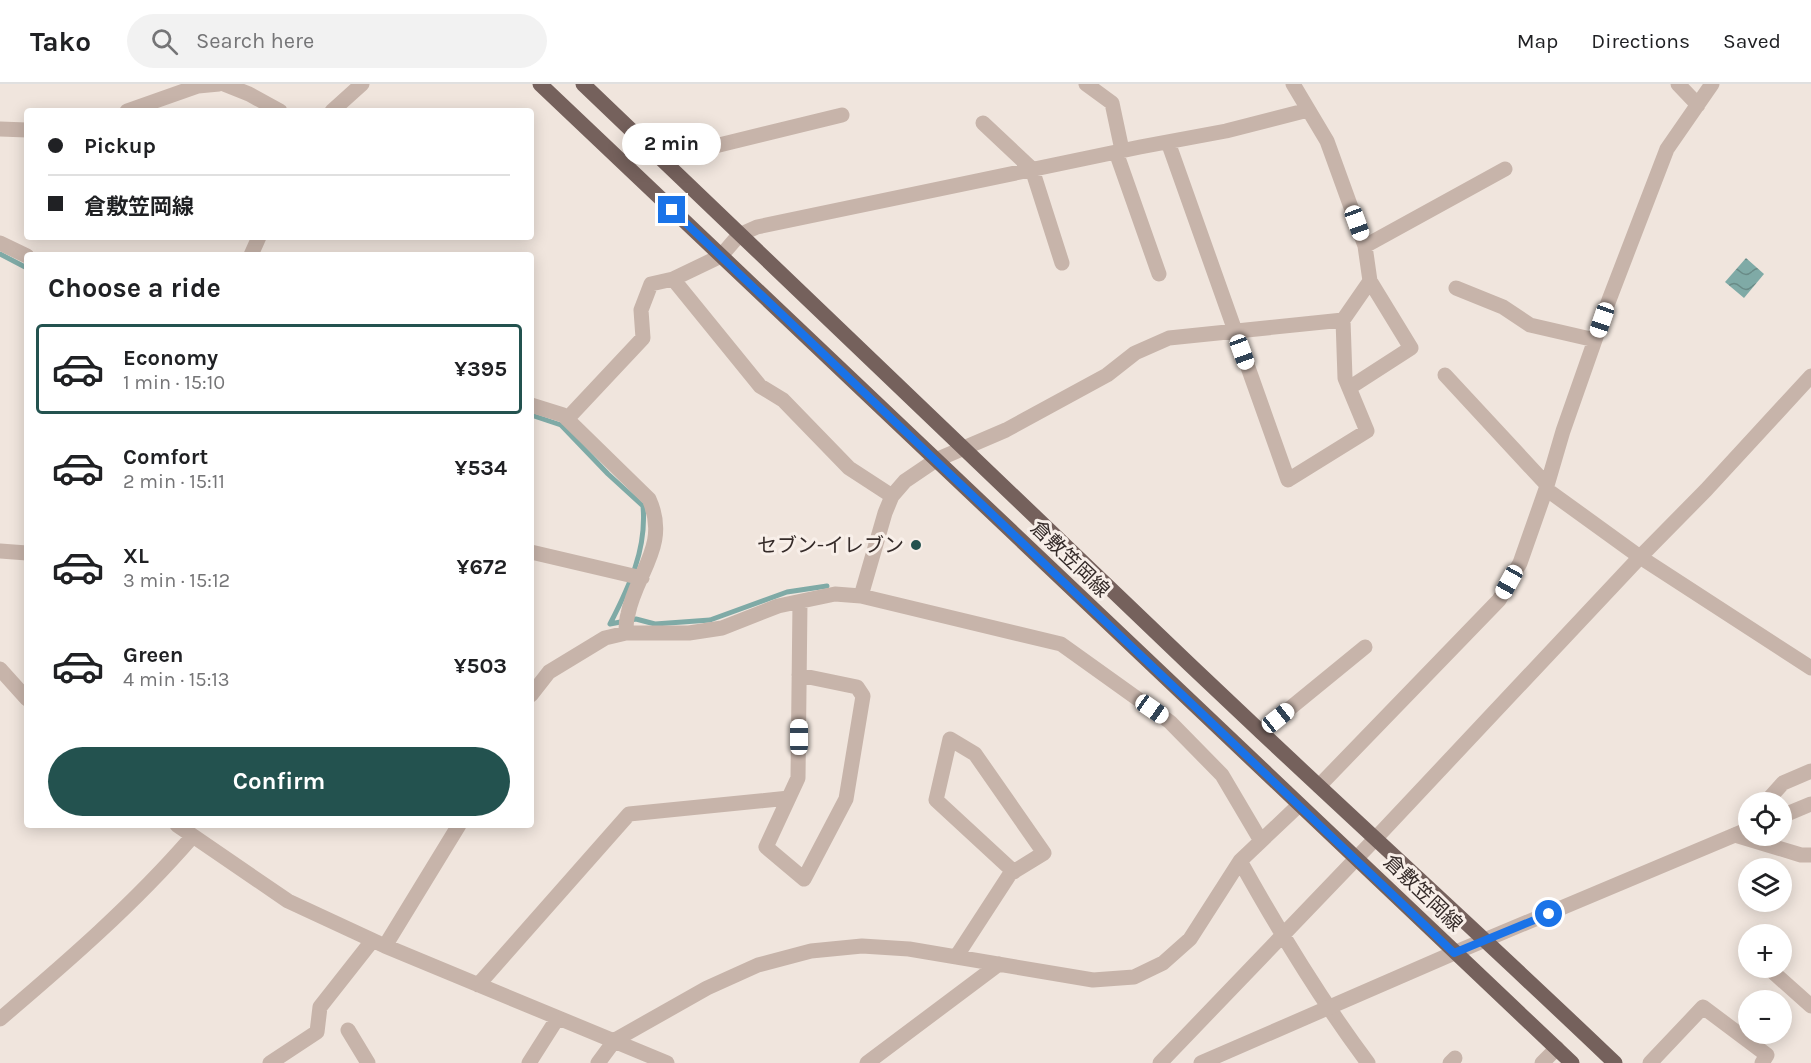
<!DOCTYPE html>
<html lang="en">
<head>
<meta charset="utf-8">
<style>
  :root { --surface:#fff; --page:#f2f2f2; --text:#202124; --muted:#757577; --line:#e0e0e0; --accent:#23524f }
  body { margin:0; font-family:Karla,"Noto Sans JP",sans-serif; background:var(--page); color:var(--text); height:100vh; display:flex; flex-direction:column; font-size:22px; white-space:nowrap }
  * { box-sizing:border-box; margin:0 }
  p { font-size:20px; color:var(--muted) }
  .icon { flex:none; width:33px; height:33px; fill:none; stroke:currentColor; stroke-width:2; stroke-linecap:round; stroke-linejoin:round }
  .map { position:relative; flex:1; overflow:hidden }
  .details { position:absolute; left:24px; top:168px; width:510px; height:576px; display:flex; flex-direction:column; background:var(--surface); border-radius:6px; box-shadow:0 3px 15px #0003 }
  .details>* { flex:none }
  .banner { position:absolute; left:24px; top:24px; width:510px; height:132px; border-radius:6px; box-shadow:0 3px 15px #0003; display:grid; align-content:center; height:132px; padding:0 24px; background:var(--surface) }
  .tools { position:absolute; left:1738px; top:708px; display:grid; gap:12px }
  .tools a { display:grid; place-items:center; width:54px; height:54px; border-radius:50%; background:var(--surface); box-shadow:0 3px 15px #0003; font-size:30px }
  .end { position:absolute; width:27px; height:27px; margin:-14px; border:8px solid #1a73e8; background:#fff; box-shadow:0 0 0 3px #fff }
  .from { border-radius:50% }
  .bubble { position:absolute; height:42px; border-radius:21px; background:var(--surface); box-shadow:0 3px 15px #0003; font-size:20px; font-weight:700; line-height:42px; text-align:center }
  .car { position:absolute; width:18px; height:36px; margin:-18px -9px; border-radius:8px; box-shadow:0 0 4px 2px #0007; background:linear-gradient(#fff 24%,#345 0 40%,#fff 0 76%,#345 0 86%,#fff 0) }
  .banner b { display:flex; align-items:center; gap:21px; height:57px; font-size:22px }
  .banner b+b { border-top:2px solid var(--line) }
  .banner i { width:15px; height:15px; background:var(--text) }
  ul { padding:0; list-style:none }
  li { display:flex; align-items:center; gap:18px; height:90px; margin:0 12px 9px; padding:0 12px; border:3px solid transparent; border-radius:6px }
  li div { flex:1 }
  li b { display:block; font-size:22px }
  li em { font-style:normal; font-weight:700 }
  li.selected { border-color:var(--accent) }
  li>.icon { width:54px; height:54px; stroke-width:1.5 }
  h2 { padding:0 24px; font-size:27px; line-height:72px }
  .action { display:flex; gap:12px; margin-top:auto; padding:12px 24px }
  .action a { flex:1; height:69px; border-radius:36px; background:var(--accent); color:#fff; font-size:24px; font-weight:700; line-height:69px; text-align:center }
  header { display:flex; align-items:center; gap:36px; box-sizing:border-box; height:84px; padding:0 30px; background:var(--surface); border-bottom:2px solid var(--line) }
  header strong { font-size:28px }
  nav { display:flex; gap:33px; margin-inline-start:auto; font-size:21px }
  .search { width:420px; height:54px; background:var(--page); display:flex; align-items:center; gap:15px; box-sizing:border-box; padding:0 21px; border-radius:33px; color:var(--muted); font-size:22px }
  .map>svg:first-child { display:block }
  .water { fill:url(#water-waves) }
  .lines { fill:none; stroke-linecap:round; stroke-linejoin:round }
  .stream { stroke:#7faaa6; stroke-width:5 }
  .minor { stroke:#c7b4aa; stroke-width:15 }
  .tertiary { stroke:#c7b4aa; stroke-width:15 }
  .primary { stroke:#75615c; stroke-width:15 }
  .route { stroke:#1a73e8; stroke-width:8 }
  .poi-dot { fill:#23524f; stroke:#f8efe9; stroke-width:2 }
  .labels { text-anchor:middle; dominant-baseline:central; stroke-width:6; stroke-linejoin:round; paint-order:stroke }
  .poi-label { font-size:20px; fill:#352b29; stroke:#f8efe9; text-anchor:end }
  .street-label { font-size:20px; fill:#352b29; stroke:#f8efe9 }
</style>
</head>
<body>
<header>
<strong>Tako</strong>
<div class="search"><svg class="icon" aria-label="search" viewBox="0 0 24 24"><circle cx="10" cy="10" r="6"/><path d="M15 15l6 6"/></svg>Search here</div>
<nav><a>Map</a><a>Directions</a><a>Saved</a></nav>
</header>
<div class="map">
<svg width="1811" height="979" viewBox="0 0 1811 979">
  <defs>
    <pattern id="water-waves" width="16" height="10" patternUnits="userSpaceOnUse" patternTransform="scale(1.5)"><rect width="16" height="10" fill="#7faaa6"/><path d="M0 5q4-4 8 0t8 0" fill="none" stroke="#698b87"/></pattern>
  </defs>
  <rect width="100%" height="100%" fill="#f0e5dd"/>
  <!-- water -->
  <path class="water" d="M1746 174 1764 190 1744 214 1725 198Z"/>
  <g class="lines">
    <!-- stream -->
    <path class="stream" d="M0 170 27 184
      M531 331 561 341 608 390 643 422C647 465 629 503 610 540L636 535 655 540 710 536 787 508 827 502"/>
    <!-- minor -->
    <path class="minor" d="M224 0 249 10 280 27
      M1086 0 1112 19 1122 66
      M1678 0 1698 21
      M127 27 198 2 219 0
      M332 27 362 0
      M983 39 1032 85 1062 179
      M0 45 27 46
      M1168 58 1288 396 1367 347 1345 294 1343 236
      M1116 68 1159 190
      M662 75 842 31
      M0 159 27 172
      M1365 162 1505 85
      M251 171 259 153
      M1456 204 1503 223 1530 241 1595 256
      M1445 291 1547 401
      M1349 304 1411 264 1370 197
      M531 321 563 331 649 415C670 461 636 489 628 530 626 536 626 543 626 549
      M567 335 643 254 641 226 651 200 673 195
      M1546 405 1640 473 1811 584
      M892 412 849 384 783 316 760 302 673 195 721 172 739 151 757 143 1140 63 1226 47 1308 26
      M0 467 27 469
      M531 468 642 494
      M861 512 885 429 892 412 905 397 936 376 1006 346 1107 291 1135 269 1169 254 1343 236 1370 197 1365 162 1327 57 1293 0
      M0 585 27 615
      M799 591 857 603 863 612 846 715 804 795 766 763 798 694 800 518
      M531 611 549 588 605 554 626 549H689L722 544 778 522 835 510 861 512 1061 560 1170 638 1222 691 1261 757
      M1261 648 1365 563
      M1319 702 1499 516 1520 479 1546 405 1563 347 1609 216 1667 65 1712 0
      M1766 718 1783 699 1811 687
      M177 741 288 817 385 862 667 979
      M1735 751 1801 771H1811
      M1240 777C1279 847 1320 915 1368 979
      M385 862 459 741
      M956 873 1010 790 1044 769 975 670 950 655 936 716 1014 788
      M1774 889 1811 922
      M478 901 629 730 789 714
      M0 935C67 878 134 820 192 753
      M348 946 368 979
      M270 979 317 948 320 923 372 857
      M529 979 557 935
      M598 979 615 956 707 904 758 881 811 867 862 862 909 865 1093 896 1134 893 1163 879 1190 855 1240 777 1299 721
      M867 979 999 880
      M1160 979 1375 755 1640 473 1706 406 1811 292
      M1450 979 1455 974
      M1542 979 1557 964
      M1650 979 1703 923 1767 971 1762 979"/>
    <!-- tertiary -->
    <path class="tertiary" d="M1782 732 1811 720
      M1201 979 1454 869 1749 745"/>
    <!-- primary -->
    <path class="primary" d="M540 0 1572 979
      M583 0C808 217 1033 433 1260 647 1378 758 1498 867 1615 979"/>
  </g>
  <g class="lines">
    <!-- route -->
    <path class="route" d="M672 126 1454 869 1549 830"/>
  </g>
  <!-- markers -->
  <circle class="poi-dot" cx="916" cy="461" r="6"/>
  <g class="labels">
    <!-- poi labels -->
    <g class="poi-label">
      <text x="904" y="461">セブン-イレブン</text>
    </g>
    <!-- street labels -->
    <g class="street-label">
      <text transform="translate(1070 475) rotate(44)">倉敷笠岡線</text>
      <text transform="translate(1423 809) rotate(44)">倉敷笠岡線</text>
    </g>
  </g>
</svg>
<div class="tools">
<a><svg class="icon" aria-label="locate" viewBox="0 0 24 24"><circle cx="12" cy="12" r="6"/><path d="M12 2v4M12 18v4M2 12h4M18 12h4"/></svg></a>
<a><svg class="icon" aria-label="layers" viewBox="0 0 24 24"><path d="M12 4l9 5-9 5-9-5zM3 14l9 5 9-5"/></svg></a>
<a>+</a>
<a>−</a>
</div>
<i class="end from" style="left:1549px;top:830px"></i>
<i class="end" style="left:672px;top:126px"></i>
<div class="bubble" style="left:622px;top:39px;width:99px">2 min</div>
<i class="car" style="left:1357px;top:139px;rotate:160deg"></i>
<i class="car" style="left:1602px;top:236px;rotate:199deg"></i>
<i class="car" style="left:1242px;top:268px;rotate:160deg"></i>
<i class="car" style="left:1509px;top:498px;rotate:209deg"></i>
<i class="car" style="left:1152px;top:625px;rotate:125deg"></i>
<i class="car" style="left:1278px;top:634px;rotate:51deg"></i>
<i class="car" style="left:799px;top:653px;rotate:0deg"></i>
<div class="banner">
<b><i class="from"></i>Pickup</b>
<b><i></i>倉敷笠岡線</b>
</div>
<section class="details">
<h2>Choose a ride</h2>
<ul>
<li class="selected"><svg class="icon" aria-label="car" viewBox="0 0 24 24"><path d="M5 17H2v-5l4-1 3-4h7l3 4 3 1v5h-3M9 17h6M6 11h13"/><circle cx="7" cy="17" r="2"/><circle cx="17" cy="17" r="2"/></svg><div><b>Economy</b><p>1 min · 15:10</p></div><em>¥395</em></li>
<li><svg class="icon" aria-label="car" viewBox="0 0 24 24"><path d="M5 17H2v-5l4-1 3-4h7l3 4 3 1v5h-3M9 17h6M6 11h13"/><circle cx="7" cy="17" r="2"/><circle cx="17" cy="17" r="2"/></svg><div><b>Comfort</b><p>2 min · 15:11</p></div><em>¥534</em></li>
<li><svg class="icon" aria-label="car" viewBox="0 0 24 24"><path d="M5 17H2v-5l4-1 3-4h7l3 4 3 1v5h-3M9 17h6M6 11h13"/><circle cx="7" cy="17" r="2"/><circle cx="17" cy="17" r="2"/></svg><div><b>XL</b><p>3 min · 15:12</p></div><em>¥672</em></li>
<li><svg class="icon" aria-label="car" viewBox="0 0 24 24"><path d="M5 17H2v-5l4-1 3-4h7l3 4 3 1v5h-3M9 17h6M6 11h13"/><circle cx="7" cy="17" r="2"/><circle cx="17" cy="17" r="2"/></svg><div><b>Green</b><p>4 min · 15:13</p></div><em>¥503</em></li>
</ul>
<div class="action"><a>Confirm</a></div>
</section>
</div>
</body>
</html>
